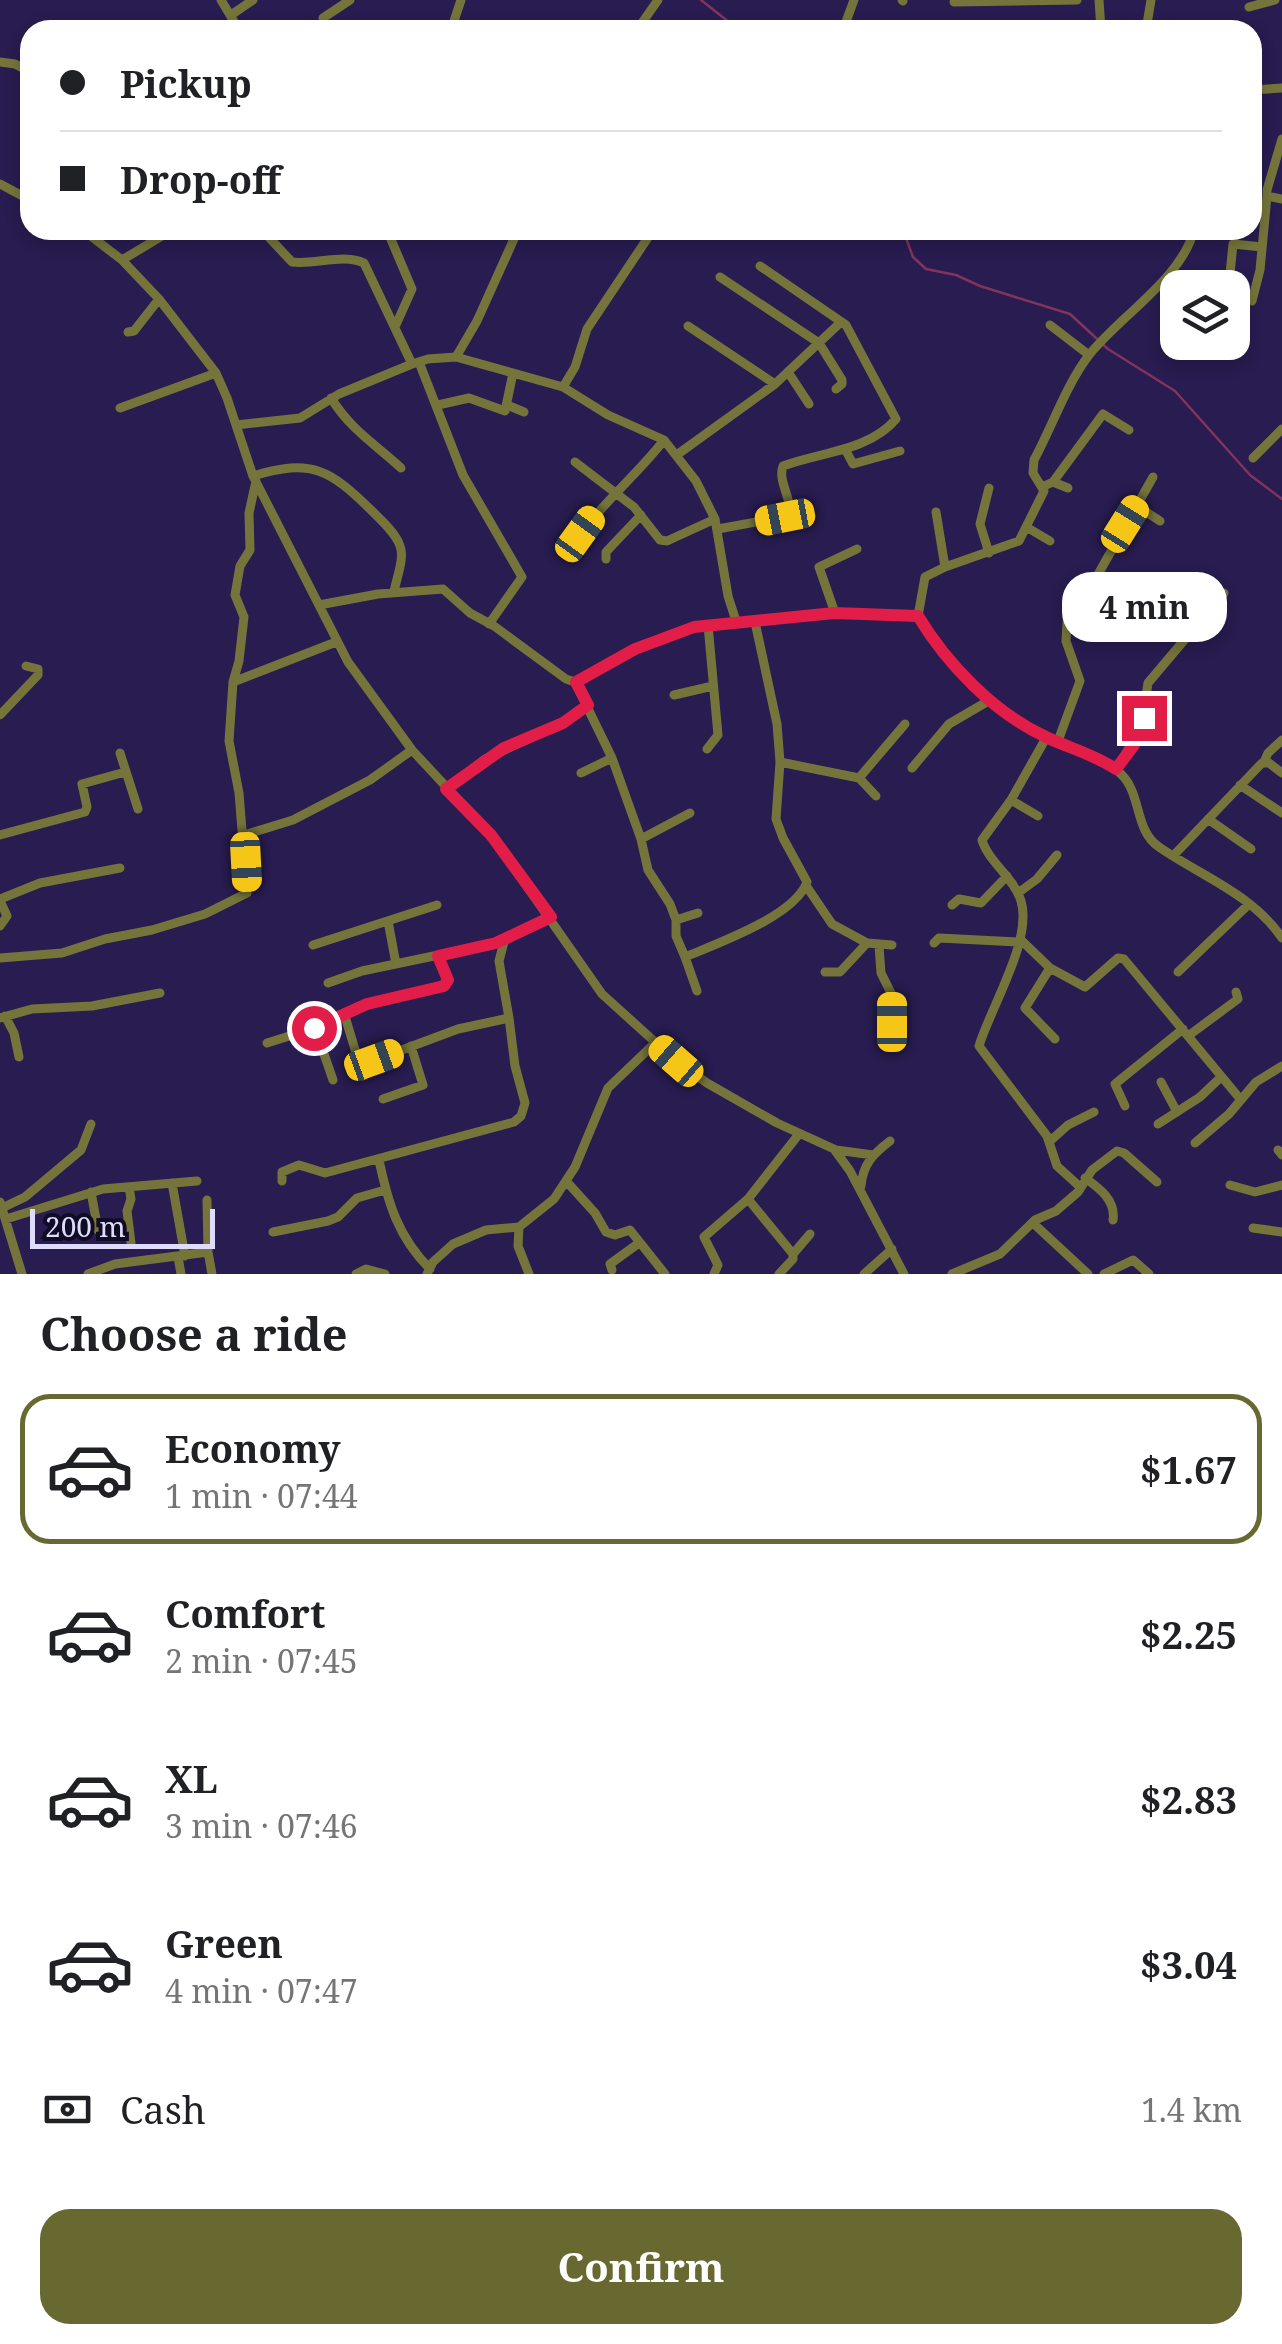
<!DOCTYPE html>
<html lang="en">
<head>
<meta charset="utf-8">
<style>
  :root { --surface:#fff; --page:#f2f2f2; --text:#202124; --muted:#757577; --line:#e0e0e0; --accent:#686831 }
  body { margin:0; font-family:"Noto Serif",serif; background:var(--page); color:var(--text); height:100vh; display:flex; flex-direction:column; font-size:38px; white-space:nowrap }
  * { box-sizing:border-box; margin:0 }
  p { font-size:32px; color:var(--muted) }
  .icon { flex:none; width:55px; height:55px; fill:none; stroke:currentColor; stroke-width:2; stroke-linecap:round; stroke-linejoin:round }
  .map { position:relative; height:1274px; overflow:hidden }
  .details { display:flex; flex-direction:column; background:var(--surface); flex:1 }
  .details>* { flex:none }
  .top-card { position:absolute; left:20px; top:20px; width:1242px; height:220px; border-radius:30px; box-shadow:0 5px 15px #0003; display:grid; align-content:center; height:220px; padding:0 40px; background:var(--surface) }
  .fabs { position:absolute; left:1160px; top:270px; display:grid; gap:20px }
  .fabs a { display:grid; place-items:center; width:90px; height:90px; border-radius:20px; background:var(--surface); box-shadow:0 5px 15px #0003; font-size:50px }
  .scale { position:absolute; left:30px; bottom:25px; width:185px; box-sizing:border-box; padding-left:10px; border:5px solid #dedbfc; border-top:0; font-size:28px; line-height:35px; white-space:nowrap; color:#dedbfc; -webkit-text-stroke:8px #100c23; paint-order:stroke }
  .end { position:absolute; width:45px; height:45px; margin:-22px; border:12px solid #e11d48; background:#fff; box-shadow:0 0 0 5px #fff }
  .from { border-radius:50% }
  .bubble { position:absolute; height:70px; border-radius:30px; background:var(--surface); box-shadow:0 5px 15px #0003; font-size:32px; font-weight:700; line-height:70px; text-align:center }
  .car { position:absolute; width:30px; height:60px; margin:-30px -15px; border-radius:12px; box-shadow:0 0 8px 2px #0007; background:linear-gradient(#f5c518 24%,#345 0 40%,#f5c518 0 76%,#345 0 86%,#f5c518 0) }
  .top-card b { display:flex; align-items:center; gap:35px; height:95px; font-size:38px }
  .top-card b+b { border-top:2px solid var(--line) }
  .top-card i { width:25px; height:25px; background:var(--text) }
  ul { padding:0; list-style:none }
  li { display:flex; align-items:center; gap:30px; height:150px; margin:0 20px 15px; padding:0 20px; border:5px solid transparent; border-radius:30px }
  li div { flex:1 }
  li b { display:block; font-size:38px }
  li em { font-style:normal; font-weight:700 }
  li.on { border-color:var(--accent) }
  li>.icon { width:90px; height:90px; stroke-width:1.5 }
  h2 { padding:0 40px; font-size:45px; line-height:120px }
  .pay { display:flex; align-items:center; gap:25px; height:110px; padding:0 40px; font-size:38px }
  .pay p { margin-inline-start:auto }
  .button { display:flex; gap:20px; margin-top:auto; padding:20px 40px }
  .button a { flex:1; height:115px; border-radius:30px; background:var(--accent); color:#fff; font-size:40px; font-weight:700; line-height:115px; text-align:center }
  .map>svg:first-child { display:block }
  .lines { fill:none; stroke-linecap:round; stroke-linejoin:round }
  .stream { stroke:#82345e; stroke-width:2.5 }
  .minor { stroke:#75753b; stroke-width:9 }
  .route { stroke:#e11d48; stroke-width:12 }
</style>
</head>
<body>
<div class="map">
<svg width="1282" height="1274" viewBox="0 0 1282 1274">
  <rect width="100%" height="100%" fill="#281c50"/>
  <g class="lines">
    <!-- stream -->
    <path class="stream" d="M701 0 739 30
      M903 230 913 257 926 269 956 275 980 286 1070 314 1108 349 1175 391 1250 475 1282 499"/>
    <!-- minor -->
    <path class="minor" d="M221 0 239 30
      M902 0 903 1
      M1099 0 1101 30
      M954 2 1077 0
      M1249 7 1275 0
      M231 15 253 0
      M323 18 350 0
      M451 30 461 0
      M637 30 658 0
      M843 30 854 0
      M1146 30 1151 0
      M0 62 15 64 30 72
      M1252 90 1282 88
      M1252 136 1256 138
      M1282 139 1267 190V196L1282 199
      M0 184 30 200
      M83 230 122 260 159 299 216 373 227 398 253 476 348 662 412 750 491 835 602 994 676 1061 707 1083 777 1123 834 1149 850 1171 904 1274
      M262 230 292 262C315 265 343 253 364 263L412 364
      M387 230 412 289 395 327
      M122 260 172 230
      M720 277 819 343 842 380V384L836 389
      M1221 288 1230 274 1233 244 1262 247
      M1252 301 1260 270 1267 196
      M1050 325 1089 355
      M688 326 775 384
      M128 332 134 331 159 299
      M456 357 477 321 518 230
      M419 362 463 475 522 577 489 624
      M788 372 809 404
      M563 387 575 367 587 329 653 230
      M331 398C351 430 374 443 401 468
      M438 405 469 398 505 411 513 373
      M507 405 524 412
      M120 408 216 373
      M236 425 300 418 339 394 412 364 428 359 456 357 563 387 608 415 664 440 696 481 715 519 728 596 736 621
      M845 449 853 464 900 451
      M678 454 775 384 841 322
      M1253 458 1282 429
      M575 462 634 507 660 540 667 541 715 519
      M253 476C312 458 330 470 371 510 380 519 396 533 400 546 405 558 396 579 394 592
      M1053 482 1068 488
      M1044 486 1053 482 1103 414 1129 430
      M1137 506 1160 521
      M936 512 945 567
      M1028 528 1050 541
      M718 529 788 516C794 500 777 482 783 466 820 452 869 451 896 419L846 325 760 266
      M580 535C605 500 638 474 664 440
      M989 553 980 524 989 488
      M606 559V552L641 515
      M319 605 378 594 443 589 470 613 494 626 566 679 575 682 635 649 694 627 835 613 918 616C947 664 994 712 1045 737 1070 749 1099 753 1121 774 1142 794 1134 830 1159 847 1201 876 1252 894 1282 938
      M835 613 819 567 857 549
      M918 616 925 577 945 567 1019 541 1044 491 1033 473 1034 460C1052 427 1066 385 1089 355 1120 316 1182 278 1194 230
      M233 682 336 642
      M575 682 612 758 641 839 648 870 670 904 676 920 698 913
      M674 695 713 686
      M0 715 38 675V669L26 666
      M1046 738 1011 800 982 840C988 861 1012 876 1020 898 1035 937 991 1006 979 1046L1047 1136 1057 1166 1079 1186
      M1058 741 1080 681 1066 641 1067 622 1083 601 1153 477
      M707 749 718 735 708 625
      M120 753 138 809
      M780 762 859 778 905 724
      M1264 762 1268 753 1282 740
      M912 768 949 724 990 700
      M1116 769 1141 729 1148 683 1224 593
      M581 773 612 758
      M859 778 876 796
      M1240 785 1282 813
      M446 789 485 759 563 723 588 705
      M1011 800 1038 816
      M1208 819 1251 849
      M0 835 85 812 87 807 82 784 125 772
      M244 835 293 820 370 780 412 750
      M641 839 690 813
      M1174 855 1262 763H1269L1282 773
      M807 887 832 924 867 943 892 945
      M1018 893 1037 879 1057 855
      M0 899 40 883 120 868
      M0 901 7 916 0 926
      M952 905 959 899 981 903 1007 876
      M676 920V936L685 957
      M388 921 396 964
      M1020 939 1050 968 1025 1008 1055 1039
      M934 943 939 938 1019 942
      M313 945 437 905
      M879 946 881 973 892 995 893 1046
      M0 958 62 953 105 939 152 930 205 914 247 893 239 793 229 741 233 682 239 661 244 617 235 595 240 566 250 550 249 513 256 481
      M1050 968 1085 987 1118 958 1124 959 1241 1100
      M825 972H840L867 943
      M1178 972 1249 904
      M328 983 362 971 496 943 551 917
      M697 991 685 957C718 943 795 916 807 882L783 838 776 819 780 762 777 724 755 622
      M344 1013 363 1076
      M5 1016 14 1033 19 1057
      M0 1018 32 1009 92 1006 160 993
      M315 1028 333 1080
      M1188 1036 1238 999 1236 992
      M267 1043 315 1028 367 1004 444 986 448 981 439 956
      M375 1060 458 1029 509 1018 499 961 505 938
      M1161 1082 1177 1112
      M383 1099 423 1085 411 1046
      M1125 1106 1115 1084 1183 1029
      M1158 1124 1200 1097 1220 1078
      M1049 1142 1068 1125 1094 1112
      M1195 1143 1229 1114 1256 1082 1282 1066
      M836 1150 873 1155
      M1278 1150 1282 1155
      M379 1160C388 1203 398 1237 430 1269
      M1085 1178C1099 1188 1116 1200 1113 1220
      M282 1181V1172L299 1165 325 1173 514 1122 521 1116 525 1103 515 1066 509 1018
      M567 1182 595 1213 606 1232 615 1235 630 1230 665 1274
      M172 1183 185 1256
      M1230 1185 1255 1192 1282 1185
      M861 1186C863 1164 873 1154 890 1141
      M129 1187 131 1199 127 1211 131 1243
      M91 1192 98 1230
      M748 1199 793 1254V1259L779 1274
      M207 1200 208 1252 212 1274
      M0 1202 22 1274
      M2 1208 25 1197 81 1150 91 1124
      M6 1219 103 1189 197 1181
      M1033 1223 1088 1274
      M519 1227 518 1246 529 1274
      M1253 1228 1282 1232
      M273 1232 328 1221 338 1217 357 1198 385 1190
      M793 1254 810 1234
      M178 1257 181 1274
      M612 1270 610 1264 639 1243
      M88 1274 115 1264 208 1252
      M356 1274 366 1269 385 1274
      M427 1274 433 1262 453 1244 486 1230 519 1227 554 1199 575 1167 608 1088 655 1043
      M714 1274 718 1265 704 1237 748 1199 799 1134
      M864 1274 892 1249
      M952 1274 1000 1254 1035 1220 1056 1211 1078 1192 1092 1170 1117 1151 1124 1153 1157 1182
      M1104 1274 1133 1260 1149 1274"/>
  </g>
  <g class="lines">
    <!-- route -->
    <path class="route" d="M314 1028 367 1004 444 986 448 980 438 956 496 943 551 917 491 835 446 789 504 748 563 723 588 705 576 682 635 649 694 627 834 613 918 616C947 664 994 713 1046 737 1069 748 1093 754 1116 769L1134 745 1144 718"/>
  </g>
</svg>
<div class="fabs">
<a><svg class="icon" aria-label="layers" viewBox="0 0 24 24"><path d="M12 4l9 5-9 5-9-5zM3 14l9 5 9-5"/></svg></a>
</div>
<div class="scale">200 m</div>
<i class="end from" style="left:314px;top:1028px"></i>
<i class="end" style="left:1144px;top:718px"></i>
<div class="bubble" style="left:1062px;top:572px;width:165px">4 min</div>
<i class="car" style="left:785px;top:517px;rotate:259deg"></i>
<i class="car" style="left:1125px;top:524px;rotate:32deg"></i>
<i class="car" style="left:580px;top:534px;rotate:36deg"></i>
<i class="car" style="left:246px;top:862px;rotate:177deg"></i>
<i class="car" style="left:892px;top:1022px;rotate:0deg"></i>
<i class="car" style="left:374px;top:1060px;rotate:70deg"></i>
<i class="car" style="left:676px;top:1061px;rotate:311deg"></i>
<div class="top-card">
<b><i class="from"></i>Pickup</b>
<b><i></i>Drop-off</b>
</div>
</div>
<section class="details">
<h2>Choose a ride</h2>
<ul>
<li class="on"><svg class="icon" aria-label="car" viewBox="0 0 24 24"><path d="M5 17H2v-5l4-1 3-4h7l3 4 3 1v5h-3M9 17h6M6 11h13"/><circle cx="7" cy="17" r="2"/><circle cx="17" cy="17" r="2"/></svg><div><b>Economy</b><p>1 min · 07:44</p></div><em>$1.67</em></li>
<li><svg class="icon" aria-label="car" viewBox="0 0 24 24"><path d="M5 17H2v-5l4-1 3-4h7l3 4 3 1v5h-3M9 17h6M6 11h13"/><circle cx="7" cy="17" r="2"/><circle cx="17" cy="17" r="2"/></svg><div><b>Comfort</b><p>2 min · 07:45</p></div><em>$2.25</em></li>
<li><svg class="icon" aria-label="car" viewBox="0 0 24 24"><path d="M5 17H2v-5l4-1 3-4h7l3 4 3 1v5h-3M9 17h6M6 11h13"/><circle cx="7" cy="17" r="2"/><circle cx="17" cy="17" r="2"/></svg><div><b>XL</b><p>3 min · 07:46</p></div><em>$2.83</em></li>
<li><svg class="icon" aria-label="car" viewBox="0 0 24 24"><path d="M5 17H2v-5l4-1 3-4h7l3 4 3 1v5h-3M9 17h6M6 11h13"/><circle cx="7" cy="17" r="2"/><circle cx="17" cy="17" r="2"/></svg><div><b>Green</b><p>4 min · 07:47</p></div><em>$3.04</em></li>
</ul>
<div class="pay"><svg class="icon" aria-label="cash" viewBox="0 0 24 24"><path d="M3 7h18v10H3z"/><circle cx="12" cy="12" r="2"/></svg>Cash<p>1.4 km</p></div>
<div class="button"><a>Confirm</a></div>
</section>
</body>
</html>
